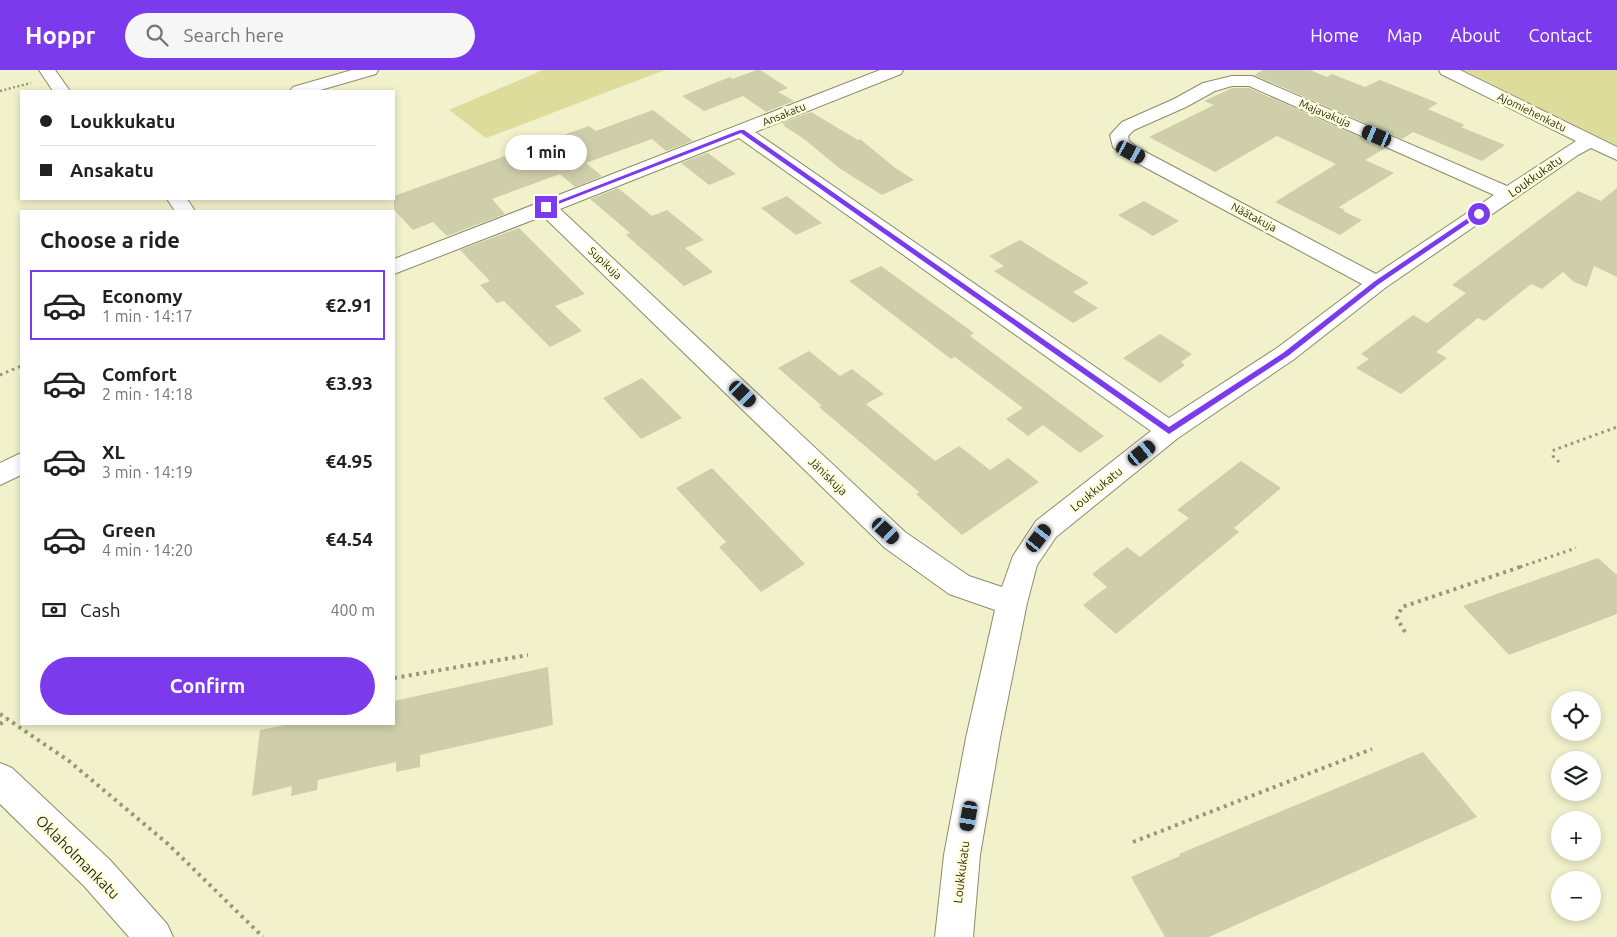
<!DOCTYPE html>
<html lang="en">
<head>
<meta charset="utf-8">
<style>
  :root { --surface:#fff; --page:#f6f6f6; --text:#202124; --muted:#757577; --line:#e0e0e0; --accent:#7c3aed }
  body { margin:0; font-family:Ubuntu,sans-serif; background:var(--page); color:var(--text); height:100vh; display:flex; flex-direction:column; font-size:19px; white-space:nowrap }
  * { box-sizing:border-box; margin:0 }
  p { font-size:16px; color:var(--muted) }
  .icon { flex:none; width:28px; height:28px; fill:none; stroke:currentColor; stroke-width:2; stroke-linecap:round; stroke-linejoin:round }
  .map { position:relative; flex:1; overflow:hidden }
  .details { position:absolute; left:20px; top:140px; width:375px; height:515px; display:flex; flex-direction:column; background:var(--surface); border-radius:0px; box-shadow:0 2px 8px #0003 }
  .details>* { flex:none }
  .banner { position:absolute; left:20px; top:20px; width:375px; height:110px; border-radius:0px; box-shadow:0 2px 8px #0003; display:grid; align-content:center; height:110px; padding:0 20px; background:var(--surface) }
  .controls { position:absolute; left:1551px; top:621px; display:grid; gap:10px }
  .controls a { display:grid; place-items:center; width:50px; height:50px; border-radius:50%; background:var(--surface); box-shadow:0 2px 8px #0003; font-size:25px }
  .end { position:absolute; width:22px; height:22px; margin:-11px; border:6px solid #7c3aed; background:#fff; box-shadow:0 0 0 2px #fff }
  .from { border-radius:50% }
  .bubble { position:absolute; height:35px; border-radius:18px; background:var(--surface); box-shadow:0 2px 8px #0003; font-size:16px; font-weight:600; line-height:35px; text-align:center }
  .car { position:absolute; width:15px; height:30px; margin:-15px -8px; border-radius:6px; box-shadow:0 0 4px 1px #0007; background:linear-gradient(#222 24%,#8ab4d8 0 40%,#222 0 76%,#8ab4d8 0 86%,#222 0) }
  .banner b { display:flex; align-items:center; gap:18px; height:48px; font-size:19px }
  .banner b+b { border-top:1px solid var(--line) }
  .banner i { width:12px; height:12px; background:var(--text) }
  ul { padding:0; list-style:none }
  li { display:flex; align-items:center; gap:15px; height:70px; margin:0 10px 8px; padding:0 10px; border:2px solid transparent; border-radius:0px }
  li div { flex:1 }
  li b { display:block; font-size:19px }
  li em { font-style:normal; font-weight:600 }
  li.on { border-color:var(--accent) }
  li>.icon { width:45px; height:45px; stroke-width:1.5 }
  h2 { padding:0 20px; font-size:22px; line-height:60px }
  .pay { display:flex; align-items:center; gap:12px; height:55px; padding:0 20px; font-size:19px }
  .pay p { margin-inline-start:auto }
  .action { display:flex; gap:10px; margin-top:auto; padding:10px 20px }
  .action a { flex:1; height:58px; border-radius:30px; background:var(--accent); color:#fff; font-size:20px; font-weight:600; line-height:58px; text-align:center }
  header { display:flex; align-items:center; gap:30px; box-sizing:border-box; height:70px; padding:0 25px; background:var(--accent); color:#fff }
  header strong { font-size:24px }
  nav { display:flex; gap:28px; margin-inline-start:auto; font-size:18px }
  .search { width:350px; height:45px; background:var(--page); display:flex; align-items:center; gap:12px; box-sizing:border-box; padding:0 18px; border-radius:28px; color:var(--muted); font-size:19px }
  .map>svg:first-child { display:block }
  .green { fill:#dddc9b }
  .building { fill:#ceceaa }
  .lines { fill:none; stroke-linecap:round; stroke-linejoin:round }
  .street-casing { stroke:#8c8c6a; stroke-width:2 }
  .secondary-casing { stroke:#8c8c6a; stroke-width:2 }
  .path-far2 { stroke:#96967b; stroke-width:2.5; stroke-dasharray:2 2.5; stroke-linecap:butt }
  .path-far1 { stroke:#96967b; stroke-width:3; stroke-dasharray:2.5 4; stroke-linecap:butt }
  .path { stroke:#96967b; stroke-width:4; stroke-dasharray:3 4.5; stroke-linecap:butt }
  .street { fill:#fff; fill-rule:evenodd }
  .secondary { fill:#fff; fill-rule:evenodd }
  .route { fill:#7c3aed }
  .labels { text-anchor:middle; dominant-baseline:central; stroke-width:5; stroke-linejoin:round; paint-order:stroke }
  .far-street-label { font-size:11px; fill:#2a2a1c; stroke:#fffed9 }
  .street-label { font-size:12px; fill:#2a2a1c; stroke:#fffed9 }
  .near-street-label { font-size:15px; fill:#2a2a1c; stroke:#fffed9 }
</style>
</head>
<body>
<header>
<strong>Hoppr</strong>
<div class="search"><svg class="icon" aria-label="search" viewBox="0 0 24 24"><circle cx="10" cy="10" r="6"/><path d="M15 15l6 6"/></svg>Search here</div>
<nav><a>Home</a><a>Map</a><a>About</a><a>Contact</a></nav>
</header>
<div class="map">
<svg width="1617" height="867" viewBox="0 0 1617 867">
  <rect width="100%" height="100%" fill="#f1f1cc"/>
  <!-- green -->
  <path class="green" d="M543 0H665L486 68 449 40Z
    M1463 0H1617V76Z"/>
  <!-- building -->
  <path class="building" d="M757 0H760L788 18 778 22 794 31 766 42 743 26 704 41 682 26 730 7 732 9Z
    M1263 0H1310L1327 7 1332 4 1365 17 1380 10 1438 33 1428 39 1465 55 1461 57 1505 75 1482 91 1413 62 1402 69 1254 5Z
    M1232 18H1249L1385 78 1365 90 1394 103 1339 137 1345 140 1343 141 1362 150 1340 165 1275 132 1336 94 1277 66 1215 102 1149 67 1214 35 1204 31Z
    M653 40 693 71 666 81 652 69 586 93 602 106 575 117 560 104 492 129 505 144 447 166 433 152 413 160 394 140V126L589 56 596 61Z
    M811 42 858 70 860 69 894 97 914 110 882 125 839 98 804 69 784 56 785 55 782 53Z
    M707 83H708L736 104 709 115 681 93Z
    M618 118 652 146 667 140 704 170 685 178 713 202 684 216 626 165 630 163 590 129Z
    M1617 118V207L1594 196 1587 217 1574 212 1563 202 1542 219 1531 214 1485 251 1478 248 1436 282 1447 288 1401 324 1356 298 1369 289 1361 284 1413 245 1427 253 1466 223 1452 215 1578 121 1601 131Z
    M787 126 798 135 822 153 796 165 761 138Z
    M1144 131 1179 151 1153 166 1118 145Z
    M519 158 585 224 555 236 582 261 550 277 504 231 497 233 480 215 490 211 460 180Z
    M1020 170 1089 213 1073 222 1098 238 1073 253 994 201 1004 196 989 186Z
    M881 196 974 263 970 266 1104 366 1080 383 1043 355 1028 366 1006 349 1023 338 955 287 951 289 849 211Z
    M1160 264 1192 284 1181 292 1185 295 1160 313 1123 288Z
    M809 281 840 306 852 299 884 324 866 334 935 391 959 376 990 400 1008 388 1039 412 962 465 916 424 919 422 819 337 822 336 778 298Z
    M642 308 682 348 641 369 603 328Z
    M1241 391 1281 418 1234 458 1239 462 1116 564 1083 535 1107 517 1092 504 1127 477 1140 487 1189 448 1177 440Z
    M712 398 805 494 761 522 719 477 726 472 676 418Z
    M1598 488 1617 505V544L1509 585 1463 536Z
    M548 597 553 655 420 685V697L396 702V692L318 710 317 720 291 726 292 716 252 726 260 660 290 654H394V631Z
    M1423 682 1477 747 1209 867H1165L1131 807 1180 786 1179 784Z"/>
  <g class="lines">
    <defs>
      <path id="street" d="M39 0H55L70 21H53Z
        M352 0H378L376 4 317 21H290L293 17Z
        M880 0H903L901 4 755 62 1169 348 1277 278 1362 214 1124 86 1113 77 1110 65 1122 52 1174 29 1203 13 1232 6H1252L1507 116 1576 71 1441 4 1439 0H1460L1617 77V90L1591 78 1578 85 1385 218 1293 290 1178 368 1056 467 1037 495 1027 533 1000 668 980 785 973 867H935L944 785 966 668 995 540 949 524 885 478 543 146 394 204V189ZM1232 16H1249L1494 125 1376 204 1138 78 1129 71 1128 66 1134 60 1186 37 1215 21ZM739 68 1151 361 1036 451 1013 486 1002 517 969 506 905 462 560 139Z
        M167 129H187L195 141H175Z
        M21 383V405L0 415V393Z"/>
      <path id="secondary" d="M0 693 12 698 110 790 167 854 173 867H129L84 816 0 734Z"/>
    </defs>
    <!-- street casing -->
    <use href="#street" class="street-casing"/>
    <!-- secondary casing -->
    <use href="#secondary" class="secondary-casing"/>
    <!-- path-far2 -->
    <path class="path-far2" d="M0 21 31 13"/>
    <!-- path-far1 -->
    <path class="path-far1" d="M0 305 21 296
      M1559 392 1553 386 1554 380 1617 357
      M1520 497 1576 478"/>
    <!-- path -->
    <path class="path" d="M1405 562 1397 548 1402 537 1523 496
      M394 608 528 585
      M0 644 69 691 168 774 263 867
      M0 654 7 649
      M1133 772 1372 679"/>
    <!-- street -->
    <use href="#street" class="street"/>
    <!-- secondary -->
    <use href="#secondary" class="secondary"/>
  </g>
  <!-- route -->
  <path class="route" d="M740 60H744L1169 357 1283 283 1375 211 1477 142 1482 144 1379 214 1288 286 1169 364 741 63 548 138 543 137Z"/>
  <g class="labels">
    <!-- far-street labels -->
    <g class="far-street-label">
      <text transform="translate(1532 42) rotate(26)">Ajomiehenkatu</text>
      <text transform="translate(1325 43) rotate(23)">Majavakuja</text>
      <text transform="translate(784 44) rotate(-22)">Ansakatu</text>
      <text transform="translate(1254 147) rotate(28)">Näätakuja</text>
      <text transform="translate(605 193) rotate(43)">Supikuja</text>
    </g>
    <!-- street labels -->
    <g class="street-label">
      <text transform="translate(1535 106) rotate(-35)">Loukkukatu</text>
      <text transform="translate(828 406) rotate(44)">Jäniskuja</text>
      <text transform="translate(1096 419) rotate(-39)">Loukkukatu</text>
      <text transform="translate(961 802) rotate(-83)">Loukkukatu</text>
    </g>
    <!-- near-street labels -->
    <g class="near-street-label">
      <text transform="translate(78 787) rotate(45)">Oklaholmankatu</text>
    </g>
  </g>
</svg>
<div class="controls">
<a><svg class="icon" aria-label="locate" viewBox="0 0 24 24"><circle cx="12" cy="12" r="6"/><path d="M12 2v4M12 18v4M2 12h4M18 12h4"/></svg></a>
<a><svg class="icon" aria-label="layers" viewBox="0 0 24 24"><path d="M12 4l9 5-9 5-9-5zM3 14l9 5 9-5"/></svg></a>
<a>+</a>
<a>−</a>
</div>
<i class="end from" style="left:1479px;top:144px"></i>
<i class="end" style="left:546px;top:137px"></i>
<div class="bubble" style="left:505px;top:65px;width:82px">1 min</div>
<i class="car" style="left:1377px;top:66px;rotate:293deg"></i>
<i class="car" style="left:1131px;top:82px;rotate:118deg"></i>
<i class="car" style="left:743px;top:324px;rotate:134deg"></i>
<i class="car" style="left:1142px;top:383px;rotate:51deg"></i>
<i class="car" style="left:886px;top:461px;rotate:133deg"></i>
<i class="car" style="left:1039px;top:468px;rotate:37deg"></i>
<i class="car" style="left:969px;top:746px;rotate:190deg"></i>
<div class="banner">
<b><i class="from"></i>Loukkukatu</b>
<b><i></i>Ansakatu</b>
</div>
<section class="details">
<h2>Choose a ride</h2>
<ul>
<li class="on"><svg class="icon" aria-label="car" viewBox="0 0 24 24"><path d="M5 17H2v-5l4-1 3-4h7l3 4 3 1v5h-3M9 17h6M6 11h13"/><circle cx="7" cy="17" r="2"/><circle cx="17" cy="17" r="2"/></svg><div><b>Economy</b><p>1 min · 14:17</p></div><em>€2.91</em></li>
<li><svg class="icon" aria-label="car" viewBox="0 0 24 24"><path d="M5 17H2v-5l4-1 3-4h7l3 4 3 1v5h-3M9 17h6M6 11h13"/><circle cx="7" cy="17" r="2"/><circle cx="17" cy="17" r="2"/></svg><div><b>Comfort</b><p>2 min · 14:18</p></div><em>€3.93</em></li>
<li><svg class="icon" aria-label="car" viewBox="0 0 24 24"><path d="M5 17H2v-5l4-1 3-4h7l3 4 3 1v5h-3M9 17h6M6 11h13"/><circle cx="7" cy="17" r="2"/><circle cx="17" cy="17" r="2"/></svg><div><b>XL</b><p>3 min · 14:19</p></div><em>€4.95</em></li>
<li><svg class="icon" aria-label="car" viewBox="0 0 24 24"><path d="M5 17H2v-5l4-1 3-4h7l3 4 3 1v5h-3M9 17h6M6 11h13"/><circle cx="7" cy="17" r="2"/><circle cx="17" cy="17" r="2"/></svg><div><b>Green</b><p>4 min · 14:20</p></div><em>€4.54</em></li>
</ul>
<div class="pay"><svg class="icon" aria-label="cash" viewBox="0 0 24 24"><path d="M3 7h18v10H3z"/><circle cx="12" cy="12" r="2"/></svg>Cash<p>400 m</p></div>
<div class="action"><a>Confirm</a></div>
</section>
</div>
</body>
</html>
